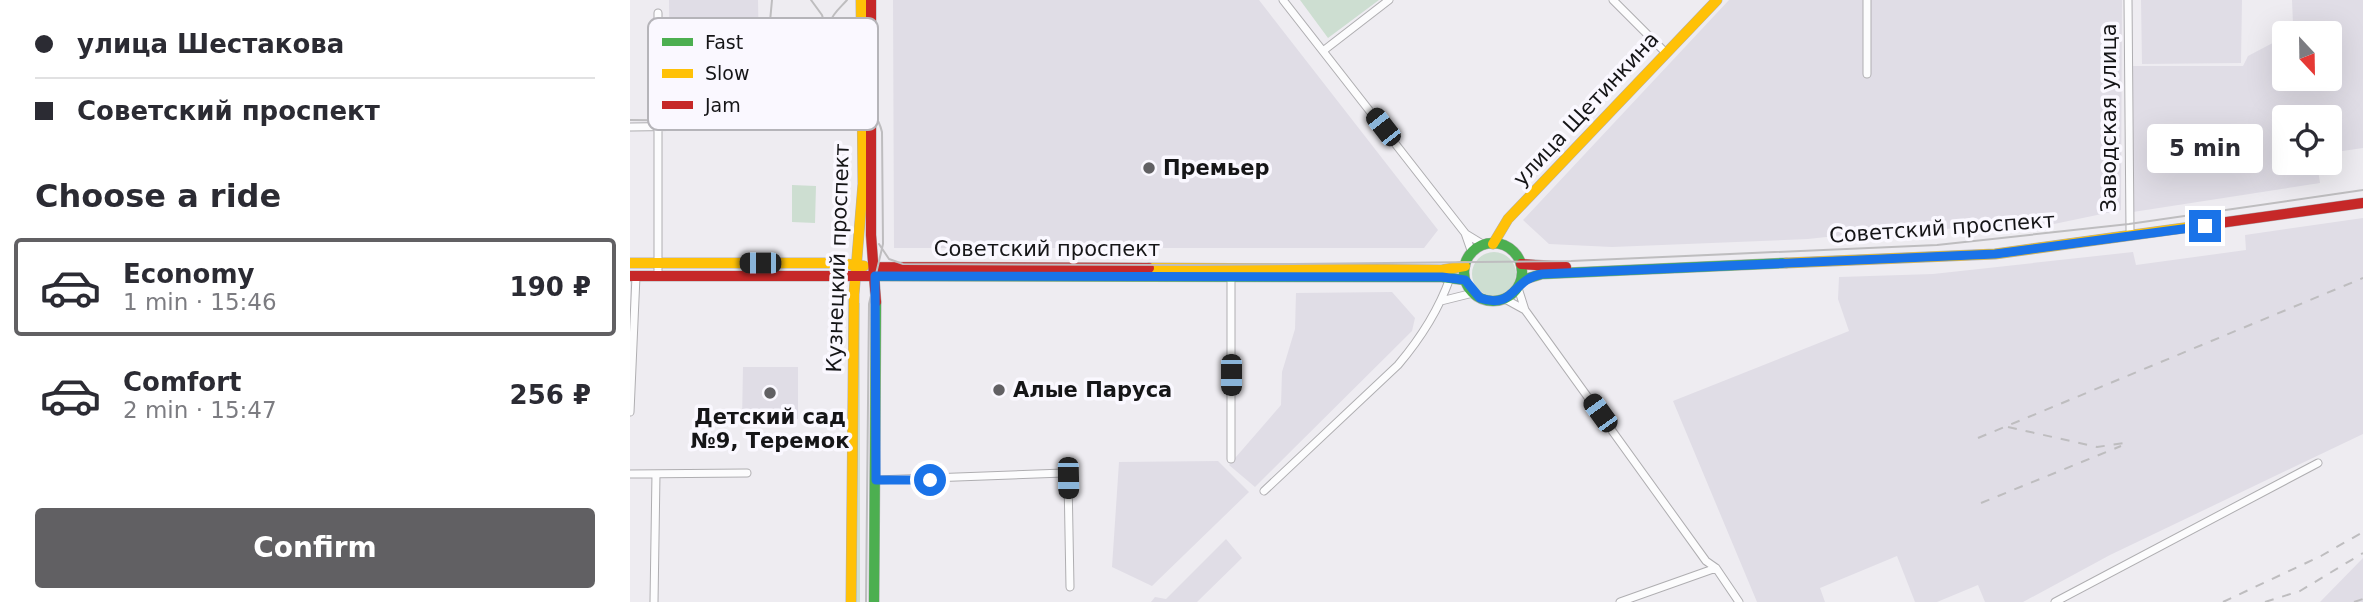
<!DOCTYPE html>
<html lang="en">
<head>
<meta charset="utf-8">
<style>
  :root { --surface:#fff; --page:#f2f2f3; --text:#2b2b33; --muted:#7c7c81; --line:#e1e1e2; --accent:#616063 }
  body { margin:0; font-family:"DejaVu Sans",sans-serif; background:var(--page); color:var(--text); height:100vh; display:flex; flex-direction:column; font-size:26px; white-space:nowrap }
  * { box-sizing:border-box; margin:0 }
  p { font-size:23px; color:var(--muted) }
  .icon { flex:none; width:38px; height:38px; fill:none; stroke:currentColor; stroke-width:2; stroke-linecap:round; stroke-linejoin:round }
  .map { position:relative; flex:1; overflow:hidden }
  .drawer { display:flex; flex-direction:column; background:var(--surface); width:630px }
  .drawer>* { flex:none }
  .hud { display:grid; align-content:center; height:154px; padding:0 35px; background:var(--surface) }
  .needle { width:46px; rotate:158deg }
  .fabs { position:absolute; left:1642px; top:21px; display:grid; gap:14px }
  .fabs a { display:grid; place-items:center; width:70px; height:70px; border-radius:7px; background:var(--surface); box-shadow:0 7px 28px #0002; font-size:35px }
  .end { position:absolute; width:32px; height:32px; margin:-16px; border:9px solid #1a73e8; background:#fff; box-shadow:0 0 0 4px #fff }
  .from { border-radius:50% }
  .bubble { position:absolute; height:49px; border-radius:7px; background:var(--surface); box-shadow:0 7px 28px #0002; font-size:23px; font-weight:700; line-height:49px; text-align:center }
  .car { position:absolute; width:21px; height:42px; margin:-21px -10px; border-radius:9px; box-shadow:0 0 5px 2px #0007; background:linear-gradient(#222 24%,#8ab4d8 0 40%,#222 0 76%,#8ab4d8 0 86%,#222 0) }
  .hud b { display:flex; align-items:center; gap:24px; height:66px; font-size:26px }
  .hud b+b { border-top:2px solid var(--line) }
  .hud i { width:18px; height:18px; background:var(--text) }
  ul { padding:0; list-style:none }
  li { display:flex; align-items:center; gap:21px; height:98px; margin:0 14px 10px; padding:0 21px; border:4px solid transparent; border-radius:7px }
  li div { flex:1 }
  li b { display:block; font-size:26px }
  li em { font-style:normal; font-weight:700 }
  li.on { border-color:var(--accent) }
  li>.icon { width:63px; height:63px; stroke-width:1.5 }
  h2 { padding:0 35px; font-size:32px; line-height:84px }
  .action { display:flex; gap:14px; margin-top:auto; padding:14px 35px }
  .action a { flex:1; height:80px; border-radius:7px; background:var(--accent); color:#fff; font-size:28px; font-weight:700; line-height:80px; text-align:center }
  main { display:flex; flex:1; min-height:0 }
  .map>svg:first-child { display:block }
  .built { fill:#e0dde6 }
  .green { fill:#cdded1 }
  .lines { fill:none; stroke-linecap:round; stroke-linejoin:round }
  .street-casing { stroke:#afaeb1; stroke-width:9 }
  .fast-casing { stroke:#afaeb1; stroke-width:11 }
  .slow-casing { stroke:#afaeb1; stroke-width:11 }
  .jam-casing { stroke:#afaeb1; stroke-width:11 }
  .street { stroke:#fcfcfd; stroke-width:7 }
  .fast { stroke:#4caf50; stroke-width:10 }
  .slow { stroke:#ffc107; stroke-width:10 }
  .jam { stroke:#c62828; stroke-width:10 }
  .tram { stroke:#bebdbf; stroke-width:2 }
  .rail { stroke:#bebdbf; stroke-width:2; stroke-dasharray:9 9; stroke-linecap:butt }
  .route { stroke:#1a73e8; stroke-width:9 }
  .poi-dot { fill:#616063; stroke:#faf8ff; stroke-width:2.5 }
  .labels { text-anchor:middle; dominant-baseline:central; stroke-width:7; stroke-linejoin:round; paint-order:stroke }
  .street-label { font-size:21px; fill:#151517; stroke:#faf8ff }
  .poi-label { font-size:21px; font-weight:bold; fill:#151517; stroke:#faf8ff; text-anchor:start }
  .key { fill:#faf8ff; stroke:#b5b4b9; stroke-width:2 }
  .key-label { font-size:19px; fill:#151517 }
</style>
</head>
<body>
<main>
<section class="drawer">
<div class="hud">
<b><i class="from"></i>улица Шестакова</b>
<b><i></i>Советский проспект</b>
</div>
<h2>Choose a ride</h2>
<ul>
<li class="on"><svg class="icon" aria-label="car" viewBox="0 0 24 24"><path d="M5 17H2v-5l4-1 3-4h7l3 4 3 1v5h-3M9 17h6M6 11h13"/><circle cx="7" cy="17" r="2"/><circle cx="17" cy="17" r="2"/></svg><div><b>Economy</b><p>1 min · 15:46</p></div><em>190 ₽</em></li>
<li><svg class="icon" aria-label="car" viewBox="0 0 24 24"><path d="M5 17H2v-5l4-1 3-4h7l3 4 3 1v5h-3M9 17h6M6 11h13"/><circle cx="7" cy="17" r="2"/><circle cx="17" cy="17" r="2"/></svg><div><b>Comfort</b><p>2 min · 15:47</p></div><em>256 ₽</em></li>
</ul>
<div class="action"><a>Confirm</a></div>
</section>
<div class="map">
<svg width="1733" height="602" viewBox="0 0 1733 602">
  <rect width="100%" height="100%" fill="#eeecf1"/>
  <!-- built -->
  <path class="built" d="M39 0H128L130 106 40 107Z
    M263 0H629L808 230 794 248H264Z
    M1099 0H1492L1491 210 1424 224 1242 232 1178 239 982 247 919 244 893 220Z
    M1511 0H1612L1611 63 1512 64Z
    M1662 0H1733V148L1699 153V117H1654V163H1695L1696 168 1688 170 1690 183 1503 212V66H1613L1618 56 1654 37V79H1699V33H1660L1672 27 1663 24Z
    M1733 218V434L1480 555 1393 602H1355L1348 585 1307 602H1285L1267 556 1190 588 1195 602H1127L1043 401 1219 331 1208 299 1209 277 1303 274 1503 252 1506 265 1616 250 1615 235Z
    M762 292 785 318 782 331 625 487 599 465 651 405 652 372 665 329 666 293Z
    M113 367H168V419L112 420Z
    M588 461 619 492 522 586 482 567 489 462Z
    M596 539 612 558 567 602H521L525 597 536 599Z
    M1733 558V602H1690Z"/>
  <!-- green -->
  <path class="green" d="M670 0H749L698 38Z
    M162 185 186 186 185 223 162 222Z
    M842 274a22 22 0 1 1 44 0a22 22 0 1 1-44 0Z
    M226 303H230V602H226Z"/>
  <g class="lines">
    <defs>
      <path id="street" d="M653 0 835 233 842 253
        M983 0 1036 53
        M1237 0V74
        M1498 0 1500 230
        M693 51 759 0
        M0 127 232 124
        M836 234 854 245
        M28 276V13
        M888 288 895 310 1076 561 1086 568 1109 602
        M875 299 895 310
        M811 301 843 293
        M0 412 6 276
        M601 459V274
        M0 474 117 473
        M246 480 434 473 438 478 440 587
        M634 491 768 365C790 339 809 309 820 278
        M24 602 26 474
        M990 602 1086 568
        M1425 602 1688 463"/>
      <path id="fast" d="M834 272a29 29 0 1 1 58 0a29 29 0 1 1-58 0Z
        M245 276 812 277 835 280
        M892 280 912 274 1156 263
        M244 602 246 302"/>
      <path id="slow" d="M863 244 878 219 1087 0
        M0 263H207L234 266
        M1156 263 1365 254 1561 227
        M519 268 812 270 835 266
        M221 602 224 294 233 184 231 0"/>
      <path id="jam" d="M241 0V235L246 302
        M1561 227 1733 203
        M891 264 936 267
        M244 267 519 268
        M0 276H245"/>
    </defs>
    <!-- street casing -->
    <use href="#street" class="street-casing"/>
    <!-- fast casing -->
    <use href="#fast" class="fast-casing"/>
    <!-- slow casing -->
    <use href="#slow" class="slow-casing"/>
    <!-- jam casing -->
    <use href="#jam" class="jam-casing"/>
    <!-- street -->
    <use href="#street" class="street"/>
    <!-- fast -->
    <use href="#fast" class="fast"/>
    <!-- slow -->
    <use href="#slow" class="slow"/>
    <!-- jam -->
    <use href="#jam" class="jam"/>
    <!-- tram -->
    <path class="tram" d="M181 0 192 15 197 32
      M217 0C211 7 203 13 200 22 195 36 199 87 209 98L217 101
      M137 49C144 31 173 30 189 38L199 52
      M132 110 139 93 137 54 142 0
      M0 120C34 120 68 122 102 120 126 119 128 106 145 101 156 98 170 100 182 101 211 101 244 97 252 132L253 244 239 304 236 602
      M249 244 259 259 273 264 566 265 941 261 1307 245 1499 224 1733 190"/>
    <!-- rail -->
    <path class="rail" d="M1378 427 1467 447 1501 442
      M1348 438 1733 278
      M1351 503 1491 446
      M1593 602 1691 556 1733 532
      M1635 602 1670 591 1733 553
      M1724 602 1733 599"/>
  </g>
  <g class="lines">
    <!-- route -->
    <path class="route" d="M300 480H246L245 276 812 277 835 280 850 298C885 310 882 279 912 274L1365 254 1575 226"/>
  </g>
  <!-- markers -->
  <g class="poi-dot">
    <circle cx="519" cy="168" r="7"/>
    <circle cx="369" cy="390" r="7"/>
    <circle cx="140" cy="393" r="7"/>
  </g>
  <g class="labels">
    <!-- street labels -->
    <g class="street-label">
      <text transform="translate(956 109) rotate(-47)">улица Щетинкина</text>
      <text transform="translate(1479 118) rotate(-90)">Заводская улица</text>
      <text transform="translate(1312 228) rotate(-4)">Советский проспект</text>
      <text x="417" y="249">Советский проспект</text>
      <text transform="translate(208 258) rotate(-88)">Кузнецкий проспект</text>
    </g>
    <!-- poi labels -->
    <g class="poi-label">
      <text x="533" y="168">Премьер</text>
      <text x="383" y="390">Алые Паруса</text>
      <text x="140" y="417" text-anchor="middle">Детский сад<tspan x="140" dy="24">№9, Теремок</tspan></text>
    </g>
  </g>
  <!-- legend -->
  <rect x="18" y="18" width="230" height="112" rx="10" class="key"/>
  <rect x="32" y="38" width="31" height="8" fill="#4caf50"/>
  <rect x="32" y="69" width="31" height="9" fill="#ffc107"/>
  <rect x="32" y="101" width="31" height="8" fill="#c62828"/>
  <g class="key-label">
    <text x="75" y="49">Fast</text>
    <text x="75" y="80">Slow</text>
    <text x="75" y="112">Jam</text>
  </g>
</svg>
<div class="fabs">
<a><svg class="needle" viewBox="-14 -14 28 28"><path d="M0-13l5 13h-10z" fill="#e53935"/><path d="M0 13l5-13h-10z" fill="#7c7c81"/></svg></a>
<a><svg class="icon" aria-label="locate" viewBox="0 0 24 24"><circle cx="12" cy="12" r="6"/><path d="M12 2v4M12 18v4M2 12h4M18 12h4"/></svg></a>
</div>
<i class="end from" style="left:300px;top:480px"></i>
<i class="end" style="left:1575px;top:226px"></i>
<div class="bubble" style="left:1517px;top:124px;width:116px">5 min</div>
<i class="car" style="left:753px;top:127px;rotate:322deg"></i>
<i class="car" style="left:130px;top:263px;rotate:270deg"></i>
<i class="car" style="left:601px;top:375px;rotate:180deg"></i>
<i class="car" style="left:970px;top:413px;rotate:324deg"></i>
<i class="car" style="left:438px;top:478px;rotate:179deg"></i>
</div>
</main>
</body>
</html>
